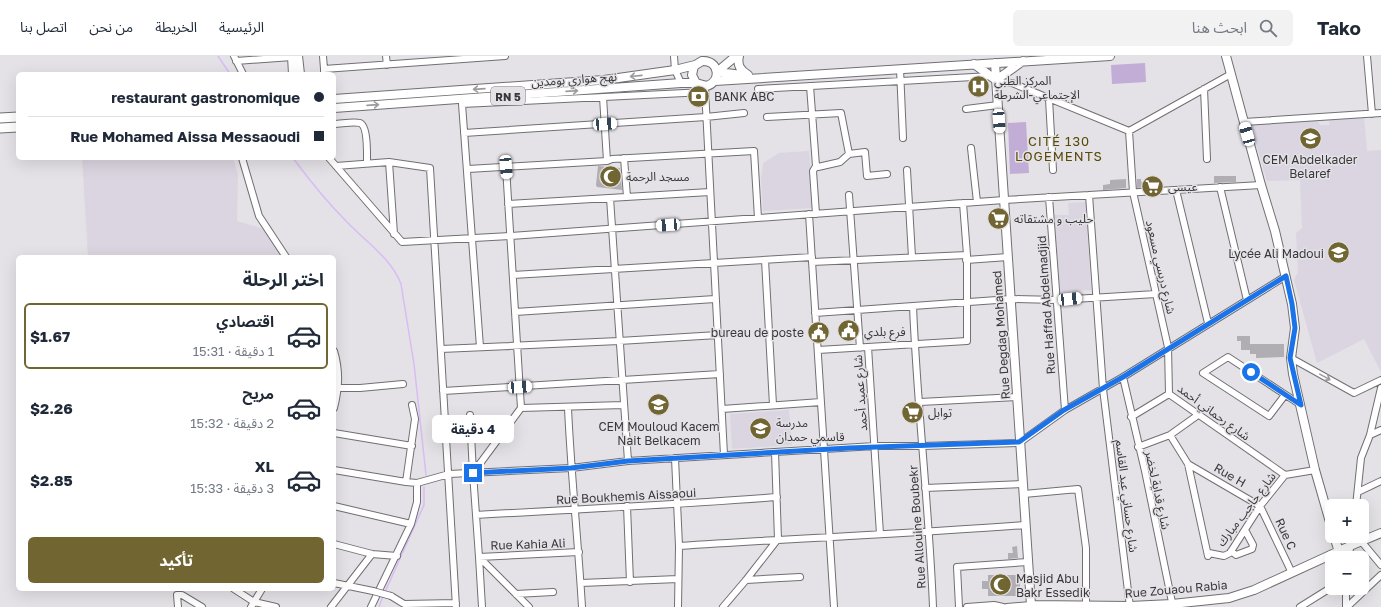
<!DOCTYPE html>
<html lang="ar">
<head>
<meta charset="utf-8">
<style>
  :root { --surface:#fff; --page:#f2f2f3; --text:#1f2937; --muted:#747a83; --line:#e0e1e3; --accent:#716532 }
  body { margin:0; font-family:"Golos Text","Noto Sans Arabic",sans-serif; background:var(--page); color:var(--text); direction:rtl; height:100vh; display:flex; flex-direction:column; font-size:15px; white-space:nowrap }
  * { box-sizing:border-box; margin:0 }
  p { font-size:13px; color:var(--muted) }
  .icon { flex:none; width:22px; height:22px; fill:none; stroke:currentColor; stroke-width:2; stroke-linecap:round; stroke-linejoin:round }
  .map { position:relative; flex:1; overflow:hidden; direction:ltr }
  .side { position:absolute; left:16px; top:199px; width:320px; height:336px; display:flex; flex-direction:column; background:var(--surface); border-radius:6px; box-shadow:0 4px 16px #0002; direction:rtl }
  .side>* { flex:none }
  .hud { position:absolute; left:16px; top:16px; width:320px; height:88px; border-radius:6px; box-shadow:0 4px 16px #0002; direction:rtl; display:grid; align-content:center; height:88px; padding:0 12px; background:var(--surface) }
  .buttons { position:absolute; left:1325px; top:443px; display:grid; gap:8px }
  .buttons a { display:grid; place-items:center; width:44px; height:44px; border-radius:6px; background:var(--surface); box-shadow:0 4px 16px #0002; font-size:20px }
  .end { position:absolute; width:18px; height:18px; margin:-9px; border:5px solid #1a73e8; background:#fff; box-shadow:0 0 0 2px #fff }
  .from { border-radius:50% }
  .bubble { position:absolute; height:28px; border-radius:6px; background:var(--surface); box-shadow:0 4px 16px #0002; font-size:13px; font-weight:700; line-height:28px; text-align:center; direction:rtl }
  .car { position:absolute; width:12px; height:24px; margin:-12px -6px; border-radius:5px; box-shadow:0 0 3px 1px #0007; background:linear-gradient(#fff 24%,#345 0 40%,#fff 0 76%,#345 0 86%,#fff 0) }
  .hud b { display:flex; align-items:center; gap:14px; height:38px; font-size:15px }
  .hud b+b { border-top:1px solid var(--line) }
  .hud i { width:10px; height:10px; background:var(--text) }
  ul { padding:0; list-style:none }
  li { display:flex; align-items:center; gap:12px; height:66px; margin:0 8px 6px; padding:0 4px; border:2px solid transparent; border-radius:6px }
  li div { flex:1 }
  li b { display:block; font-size:15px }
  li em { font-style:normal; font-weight:700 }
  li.active { border-color:var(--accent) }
  li>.icon { width:36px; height:36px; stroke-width:1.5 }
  h2 { padding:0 12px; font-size:18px; line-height:48px }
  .cta { display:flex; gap:8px; margin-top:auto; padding:8px 12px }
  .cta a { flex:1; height:46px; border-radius:6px; background:var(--accent); color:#fff; font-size:16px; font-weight:700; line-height:46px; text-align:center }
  header { display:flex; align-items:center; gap:24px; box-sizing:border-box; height:56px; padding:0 20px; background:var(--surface); border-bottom:1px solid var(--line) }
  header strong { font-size:19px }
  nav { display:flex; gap:22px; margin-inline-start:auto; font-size:14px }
  .search { width:280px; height:36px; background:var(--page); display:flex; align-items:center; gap:10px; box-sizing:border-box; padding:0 14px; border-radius:6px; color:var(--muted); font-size:15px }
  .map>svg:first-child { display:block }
  .built { fill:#dad5e0 }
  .green { fill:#c1add6 }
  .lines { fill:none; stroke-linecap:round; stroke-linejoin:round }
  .stream { stroke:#d8bcf6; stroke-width:1.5 }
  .building { fill:#b0aeb3 }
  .minor-casing { stroke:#716f73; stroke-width:8 }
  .major-casing { stroke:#716f73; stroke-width:10 }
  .highway-casing { stroke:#716f73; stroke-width:11 }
  .minor { stroke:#fff; stroke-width:6 }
  .major { stroke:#fff; stroke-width:8 }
  .highway { stroke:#fff; stroke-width:9 }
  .minor-bridge-casing { stroke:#716f73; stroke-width:8; stroke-linecap:butt }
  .minor-bridge { stroke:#fff; stroke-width:6 }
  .oneway { stroke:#9c9b9c }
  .route { stroke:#1a73e8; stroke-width:5 }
  .labels { text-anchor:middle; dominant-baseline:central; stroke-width:3; stroke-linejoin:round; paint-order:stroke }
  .shield { fill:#e4e2e6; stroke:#6c6a6d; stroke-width:1 }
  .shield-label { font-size:11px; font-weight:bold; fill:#383739 }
  .street-label { font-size:12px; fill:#383739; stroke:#e4e2e6 }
  .poi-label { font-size:12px; fill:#383739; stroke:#e4e2e6; text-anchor:start }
  .neighbourhood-label { font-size:13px; letter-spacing:1px; fill:#564907; stroke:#e4e2e6 }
</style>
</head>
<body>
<header>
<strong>Tako</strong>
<div class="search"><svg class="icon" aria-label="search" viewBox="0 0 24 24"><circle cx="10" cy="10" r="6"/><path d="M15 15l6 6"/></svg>ابحث هنا</div>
<nav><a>الرئيسية</a><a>الخريطة</a><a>من نحن</a><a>اتصل بنا</a></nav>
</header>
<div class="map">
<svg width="1381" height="551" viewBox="0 0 1381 551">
  <rect width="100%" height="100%" fill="#e4e2e6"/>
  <!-- built -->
  <path class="built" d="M1364 60 1367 95 1381 94V316L1364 283 1317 307 1294 224 1298 216 1296 177 1302 172 1300 124 1267 125 1250 68 1317 63 1320 69H1329L1330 62Z
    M809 95 814 152 763 155 761 124 763 107 779 97Z
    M82 102H233L238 119 237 165 261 172 269 177 283 201H88Z
    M1086 146 1091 234 1060 236 1054 159H1069L1068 147Z
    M789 354 792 389 732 393 730 358Z"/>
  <!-- green -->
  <path class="green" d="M1145 7 1146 26 1112 28 1111 9Z
    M1026 66 1029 117 1010 118 1008 67Z"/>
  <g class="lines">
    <!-- stream -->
    <path class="stream" d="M218 0 230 18
      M293 102C310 125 327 146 347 166 366 186 391 202 401 228L414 308 426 419
      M385 536 424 449V431
      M379 551 383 540"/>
  </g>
  <!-- building -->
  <path class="building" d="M598 110 620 112 622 134 597 131 596 129Z
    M1214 120H1236V126L1214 127Z
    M1126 123V132L1103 134V129L1110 128V124Z
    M1137 123H1141V126L1153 125V123H1160V130L1137 132Z
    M1237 280H1250V288H1284V301L1256 302V298H1250V294H1241V285H1237Z
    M1017 490 1018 502 1008 503V497H1013L1012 491Z
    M988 519H1020V540H988V533H982V525H988Z"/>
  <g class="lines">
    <defs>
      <path id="minor" d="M234 0 243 18
        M323 0 324 13
        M386 0 387 9
        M674 0 675 14 681 27
        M1367 0 1372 58
        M236 5 292 1
        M900 13 903 82
        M324 18V13L505 0
        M996 26 1012 27 1129 75
        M810 30 816 110 813 115 816 158
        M705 33 724 399
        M758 33 991 20
        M1204 33 1207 103
        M603 41 607 105
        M1049 43 1053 114
        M966 53 998 49
        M767 61 841 57 849 98
        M1244 66 1381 57
        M334 68C341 68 353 65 360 67 368 70 367 99 367 107
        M1129 75 1133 136 1168 291 1169 338 1285 419
        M1129 75 1231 18
        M464 77 706 61 744 57
        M971 92 977 146
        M242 102 259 160 286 201
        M329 102 402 186 511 180 1004 144 1261 129
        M624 102 627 141
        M389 106 394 178
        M336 110 389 106 430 112 456 551
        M816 110 818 111 840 106 849 98 865 96 867 120 887 118
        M468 113 607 105 612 103 754 95 758 162
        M907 114 912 201
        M1220 131 1247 244
        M1176 134 1208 267
        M849 139 860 292
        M1089 139 1103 333 1130 551
        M1049 141 1065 354
        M610 142 628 405
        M508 148 710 136
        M809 158 834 551
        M765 204 773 349
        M966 204 1008 201
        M812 206 967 199
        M513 219 812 201
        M913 250C917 350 929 450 933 551
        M515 256 715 243
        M815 257 1011 243 1057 244 1156 238
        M480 291 462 48 705 36
        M868 291 880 478
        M441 293 619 285 718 279
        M818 294 967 285V199L963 147
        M334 295C340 315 339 332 334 352
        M1291 302 1354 337 1381 324
        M1123 321 1145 415 1173 551
        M339 332H360L403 328
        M443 335 720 318
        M1285 339 1269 360 1203 317 1228 301 1301 349
        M920 346 1017 341
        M521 352 623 349
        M568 352C571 418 578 484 582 551
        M722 353 821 346
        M470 359 473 417 479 501 529 551
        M1131 361 1169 338
        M334 377 412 390
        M1170 379 1188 408 1208 500 1209 497 1224 500 1230 497 1260 450 1285 419 1315 414
        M1370 379 1381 374
        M1138 391 1170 379 1198 359
        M675 402 679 490 678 551
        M1188 408 1260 450 1292 517
        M334 414 406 426
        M473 417 521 352 506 111
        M417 427 449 418 571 412 628 405 875 390H922L1019 387 1065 354 1123 321 1286 220
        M925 432 1023 428
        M1358 436 1381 425
        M1024 438 1078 433 1086 492V550
        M334 450 411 468
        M627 450 630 526
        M1356 450 1361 402 1370 379 1381 332
        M476 459C576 453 677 449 777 441
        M1361 485 1381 509
        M334 488 372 498 397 500
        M679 490C795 482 910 478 1026 469
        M1231 495 1236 499 1252 493 1253 489 1245 474
        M1349 502 1351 480
        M746 524 800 521
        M334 527 373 535
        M581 527 678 523
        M234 533 254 546 251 551
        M262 533 254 546 276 551
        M516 538 553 536
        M391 540 404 548 456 547
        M178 551 177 539H182L202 551
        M331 551 372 498
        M371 551 411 468 417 446V427L406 426 415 363 412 349
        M482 551 479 501 579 496
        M723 551 746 524 778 483 775 396
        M959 551 957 511 1028 506
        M967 551 994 549 1003 551
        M1007 551 1031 549V551
        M1300 551 1332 531
        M1346 551V532
        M1347 551 1381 519"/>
      <path id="major" d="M292 0 293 18
        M298 0 300 18
        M739 0C737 9 740 14 748 19
        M1226 0 1261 129 1275 175 1292 248 1295 272 1291 302 1293 318 1315 414 1332 473
        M995 7 1031 549 1130 550 1172 548 1229 542 1254 534 1350 490 1381 477
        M974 8 996 24 1023 5
        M717 16 743 19
        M717 16 736 0
        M715 25 1110 0
        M334 43 604 24 675 14 695 9
        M334 52 681 27H696L707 30C722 25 719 4 702 5L694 10 692 19 696 27
        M1334 480 1339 496"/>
      <path id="highway" d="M0 62 18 61
        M0 72 18 71"/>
    </defs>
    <!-- minor casing -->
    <use href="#minor" class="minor-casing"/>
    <!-- major casing -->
    <use href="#major" class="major-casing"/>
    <!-- highway casing -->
    <use href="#highway" class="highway-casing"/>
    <!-- minor -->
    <use href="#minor" class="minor"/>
    <!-- major -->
    <use href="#major" class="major"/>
    <!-- highway -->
    <use href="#highway" class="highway"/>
    <defs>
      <path id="minor-bridge" d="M373 535 391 540"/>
    </defs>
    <!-- minor-bridge casing -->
    <use href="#minor-bridge" class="minor-bridge-casing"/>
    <!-- minor-bridge -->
    <use href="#minor-bridge" class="minor-bridge"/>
  </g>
  <!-- one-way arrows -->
  <defs><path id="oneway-shaft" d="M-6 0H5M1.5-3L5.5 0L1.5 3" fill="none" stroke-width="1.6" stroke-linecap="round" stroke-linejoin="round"/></defs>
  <g class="oneway">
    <use href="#oneway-shaft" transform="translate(636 20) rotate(174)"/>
    <use href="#oneway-shaft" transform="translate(479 33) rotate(176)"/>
    <use href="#oneway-shaft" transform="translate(572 35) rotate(-4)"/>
    <use href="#oneway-shaft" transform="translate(373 49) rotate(-4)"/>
    <use href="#oneway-shaft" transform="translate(1325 321) rotate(29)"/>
  </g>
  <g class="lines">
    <!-- route -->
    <path class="route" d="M473 417 571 412 628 405 849 392 1019 386 1064 354 1123 321 1286 220 1292 248 1295 272 1290 302 1301 349 1251 316"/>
  </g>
  <!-- icons -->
  <defs>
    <symbol id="hospital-disc" viewBox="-11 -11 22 22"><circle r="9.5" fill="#716532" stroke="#e4e2e6"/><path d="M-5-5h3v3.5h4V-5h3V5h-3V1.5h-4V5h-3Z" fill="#fff"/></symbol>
    <symbol id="bank-disc" viewBox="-11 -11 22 22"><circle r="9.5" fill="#716532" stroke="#e4e2e6"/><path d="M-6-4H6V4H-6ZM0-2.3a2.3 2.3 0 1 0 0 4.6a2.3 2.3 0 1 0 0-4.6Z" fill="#fff"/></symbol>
    <symbol id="school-disc" viewBox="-11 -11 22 22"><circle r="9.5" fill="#716532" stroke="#e4e2e6"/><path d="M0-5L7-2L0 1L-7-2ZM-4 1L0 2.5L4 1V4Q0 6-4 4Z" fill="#fff"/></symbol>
    <symbol id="mosque-disc" viewBox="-11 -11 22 22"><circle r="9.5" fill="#716532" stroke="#e4e2e6"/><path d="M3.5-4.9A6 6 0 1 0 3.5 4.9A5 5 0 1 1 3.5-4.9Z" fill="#fff"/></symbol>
    <symbol id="supermarket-disc" viewBox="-11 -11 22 22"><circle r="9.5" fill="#716532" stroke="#e4e2e6"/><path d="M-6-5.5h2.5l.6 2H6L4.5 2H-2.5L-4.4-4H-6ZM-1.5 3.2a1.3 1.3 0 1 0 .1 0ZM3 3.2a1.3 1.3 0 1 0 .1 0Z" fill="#fff"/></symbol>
    <symbol id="civic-disc" viewBox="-11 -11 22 22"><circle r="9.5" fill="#716532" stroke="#e4e2e6"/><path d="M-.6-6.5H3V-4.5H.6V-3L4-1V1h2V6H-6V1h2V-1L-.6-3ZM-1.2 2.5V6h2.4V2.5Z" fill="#fff"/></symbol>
  </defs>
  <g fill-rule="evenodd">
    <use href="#hospital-disc" x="966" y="18" width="25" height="25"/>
    <use href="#bank-disc" x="686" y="28" width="25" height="25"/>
    <use href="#school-disc" x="1298" y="70" width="25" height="25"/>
    <use href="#mosque-disc" x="598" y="108" width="25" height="25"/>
    <use href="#supermarket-disc" x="1140" y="118" width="25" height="25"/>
    <use href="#supermarket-disc" x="986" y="150" width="25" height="25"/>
    <use href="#school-disc" x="1326" y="184" width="25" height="25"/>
    <use href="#civic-disc" x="836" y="262" width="25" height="25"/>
    <use href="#civic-disc" x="806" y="264" width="25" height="25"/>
    <use href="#school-disc" x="646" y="336" width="25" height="25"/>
    <use href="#supermarket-disc" x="900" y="344" width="25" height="25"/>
    <use href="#school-disc" x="748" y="360" width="25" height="25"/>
    <use href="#mosque-disc" x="988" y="516" width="25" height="25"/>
  </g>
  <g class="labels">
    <!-- shield labels -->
    <rect class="shield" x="491" y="31" width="34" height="18" rx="3"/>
    <g class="shield-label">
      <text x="508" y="40">RN 5</text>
    </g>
    <!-- street labels -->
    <g class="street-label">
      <text transform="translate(574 23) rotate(-4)">نهج هواري بومدين</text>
      <text transform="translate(1161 211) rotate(77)">شارع دريسي مسعود</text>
      <text transform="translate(1046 249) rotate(-94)">Rue Haffad Abdelmadjid</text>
      <text transform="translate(1001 279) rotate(-94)">Rue Degdag Mohamed</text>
      <text transform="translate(860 337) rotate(-94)">شارع عميد أحمد</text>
      <text transform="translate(1214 356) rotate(36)">شارع رحماني أحمد</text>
      <text transform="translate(1230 419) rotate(30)">Rue H</text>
      <text transform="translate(1158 434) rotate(78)">شارع قداية لخضر</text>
      <text transform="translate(626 440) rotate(-3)">Rue Boukhemis Aissaoui</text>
      <text transform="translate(1127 440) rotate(83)">شارع حساني عبد القاسم</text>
      <text transform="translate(1246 453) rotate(-53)">شارع حاجب مبارك</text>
      <text transform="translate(917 471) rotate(-94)">Rue Allouine Boubekr</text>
      <text transform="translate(1286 478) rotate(65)">Rue C</text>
      <text transform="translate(528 488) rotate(-2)">Rue Kahia Ali</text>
      <text transform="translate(1176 533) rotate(-5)">Rue Zouaou Rabia</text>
    </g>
    <!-- poi labels -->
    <g class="poi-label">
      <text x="994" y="24">المركز الطبي<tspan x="994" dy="14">الإجتماعي-الشرطة</tspan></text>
      <text x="714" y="40">BANK ABC</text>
      <text x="1310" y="103" text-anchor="middle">CEM Abdelkader<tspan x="1310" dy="14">Belaref</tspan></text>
      <text x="626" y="120">مسجد الرحمة</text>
      <text x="1168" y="130">عيسى</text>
      <text x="1014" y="162">حليب و مشتقاته</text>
      <text x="1324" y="197" text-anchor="end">Lycée Ali Madoui</text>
      <text x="864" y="275">فرع بلدي</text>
      <text x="804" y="276" text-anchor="end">bureau de poste</text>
      <text x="928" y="356">توابل</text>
      <text x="776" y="366">مدرسة<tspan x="776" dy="14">قاسمي حمدان</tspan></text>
      <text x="659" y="370" text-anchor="middle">CEM Mouloud Kacem<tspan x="659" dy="14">Nait Belkacem</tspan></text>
      <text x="1016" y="522">Masjid Abu<tspan x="1016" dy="14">Bakr Essedik</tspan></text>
    </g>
    <!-- neighbourhood labels -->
    <g class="neighbourhood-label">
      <text x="1059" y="85">CITÉ 130<tspan x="1059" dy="15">LOGEMENTS</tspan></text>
    </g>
  </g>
</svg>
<div class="buttons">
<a>+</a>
<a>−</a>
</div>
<i class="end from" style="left:1251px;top:316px"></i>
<i class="end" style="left:473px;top:417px"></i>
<div class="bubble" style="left:432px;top:359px;width:82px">4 دقيقة</div>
<i class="car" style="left:999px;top:65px;rotate:176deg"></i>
<i class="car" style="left:605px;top:68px;rotate:86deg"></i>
<i class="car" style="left:1247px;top:78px;rotate:344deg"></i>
<i class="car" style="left:506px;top:111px;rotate:175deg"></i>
<i class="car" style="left:668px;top:169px;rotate:266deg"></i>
<i class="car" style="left:1070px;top:243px;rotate:84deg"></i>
<i class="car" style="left:520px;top:331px;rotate:86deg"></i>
<div class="hud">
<b><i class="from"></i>restaurant gastronomique</b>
<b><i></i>Rue Mohamed Aissa Messaoudi</b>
</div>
<section class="side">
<h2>اختر الرحلة</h2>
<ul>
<li class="active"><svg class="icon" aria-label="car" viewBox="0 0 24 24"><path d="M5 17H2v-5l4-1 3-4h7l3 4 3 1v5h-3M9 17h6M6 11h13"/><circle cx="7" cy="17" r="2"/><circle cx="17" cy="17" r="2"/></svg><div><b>اقتصادي</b><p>1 دقيقة · 15:31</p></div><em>$1.67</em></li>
<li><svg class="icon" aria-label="car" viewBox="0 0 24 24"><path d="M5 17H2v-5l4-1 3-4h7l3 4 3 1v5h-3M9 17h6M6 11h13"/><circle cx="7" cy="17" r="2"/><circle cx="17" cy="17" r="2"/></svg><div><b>مريح</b><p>2 دقيقة · 15:32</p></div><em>$2.26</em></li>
<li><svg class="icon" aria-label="car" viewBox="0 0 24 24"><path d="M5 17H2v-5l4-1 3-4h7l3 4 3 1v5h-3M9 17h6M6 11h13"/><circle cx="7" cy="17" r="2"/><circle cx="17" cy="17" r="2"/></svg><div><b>XL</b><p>3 دقيقة · 15:33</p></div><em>$2.85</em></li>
</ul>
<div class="cta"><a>تأكيد</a></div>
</section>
</div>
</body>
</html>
